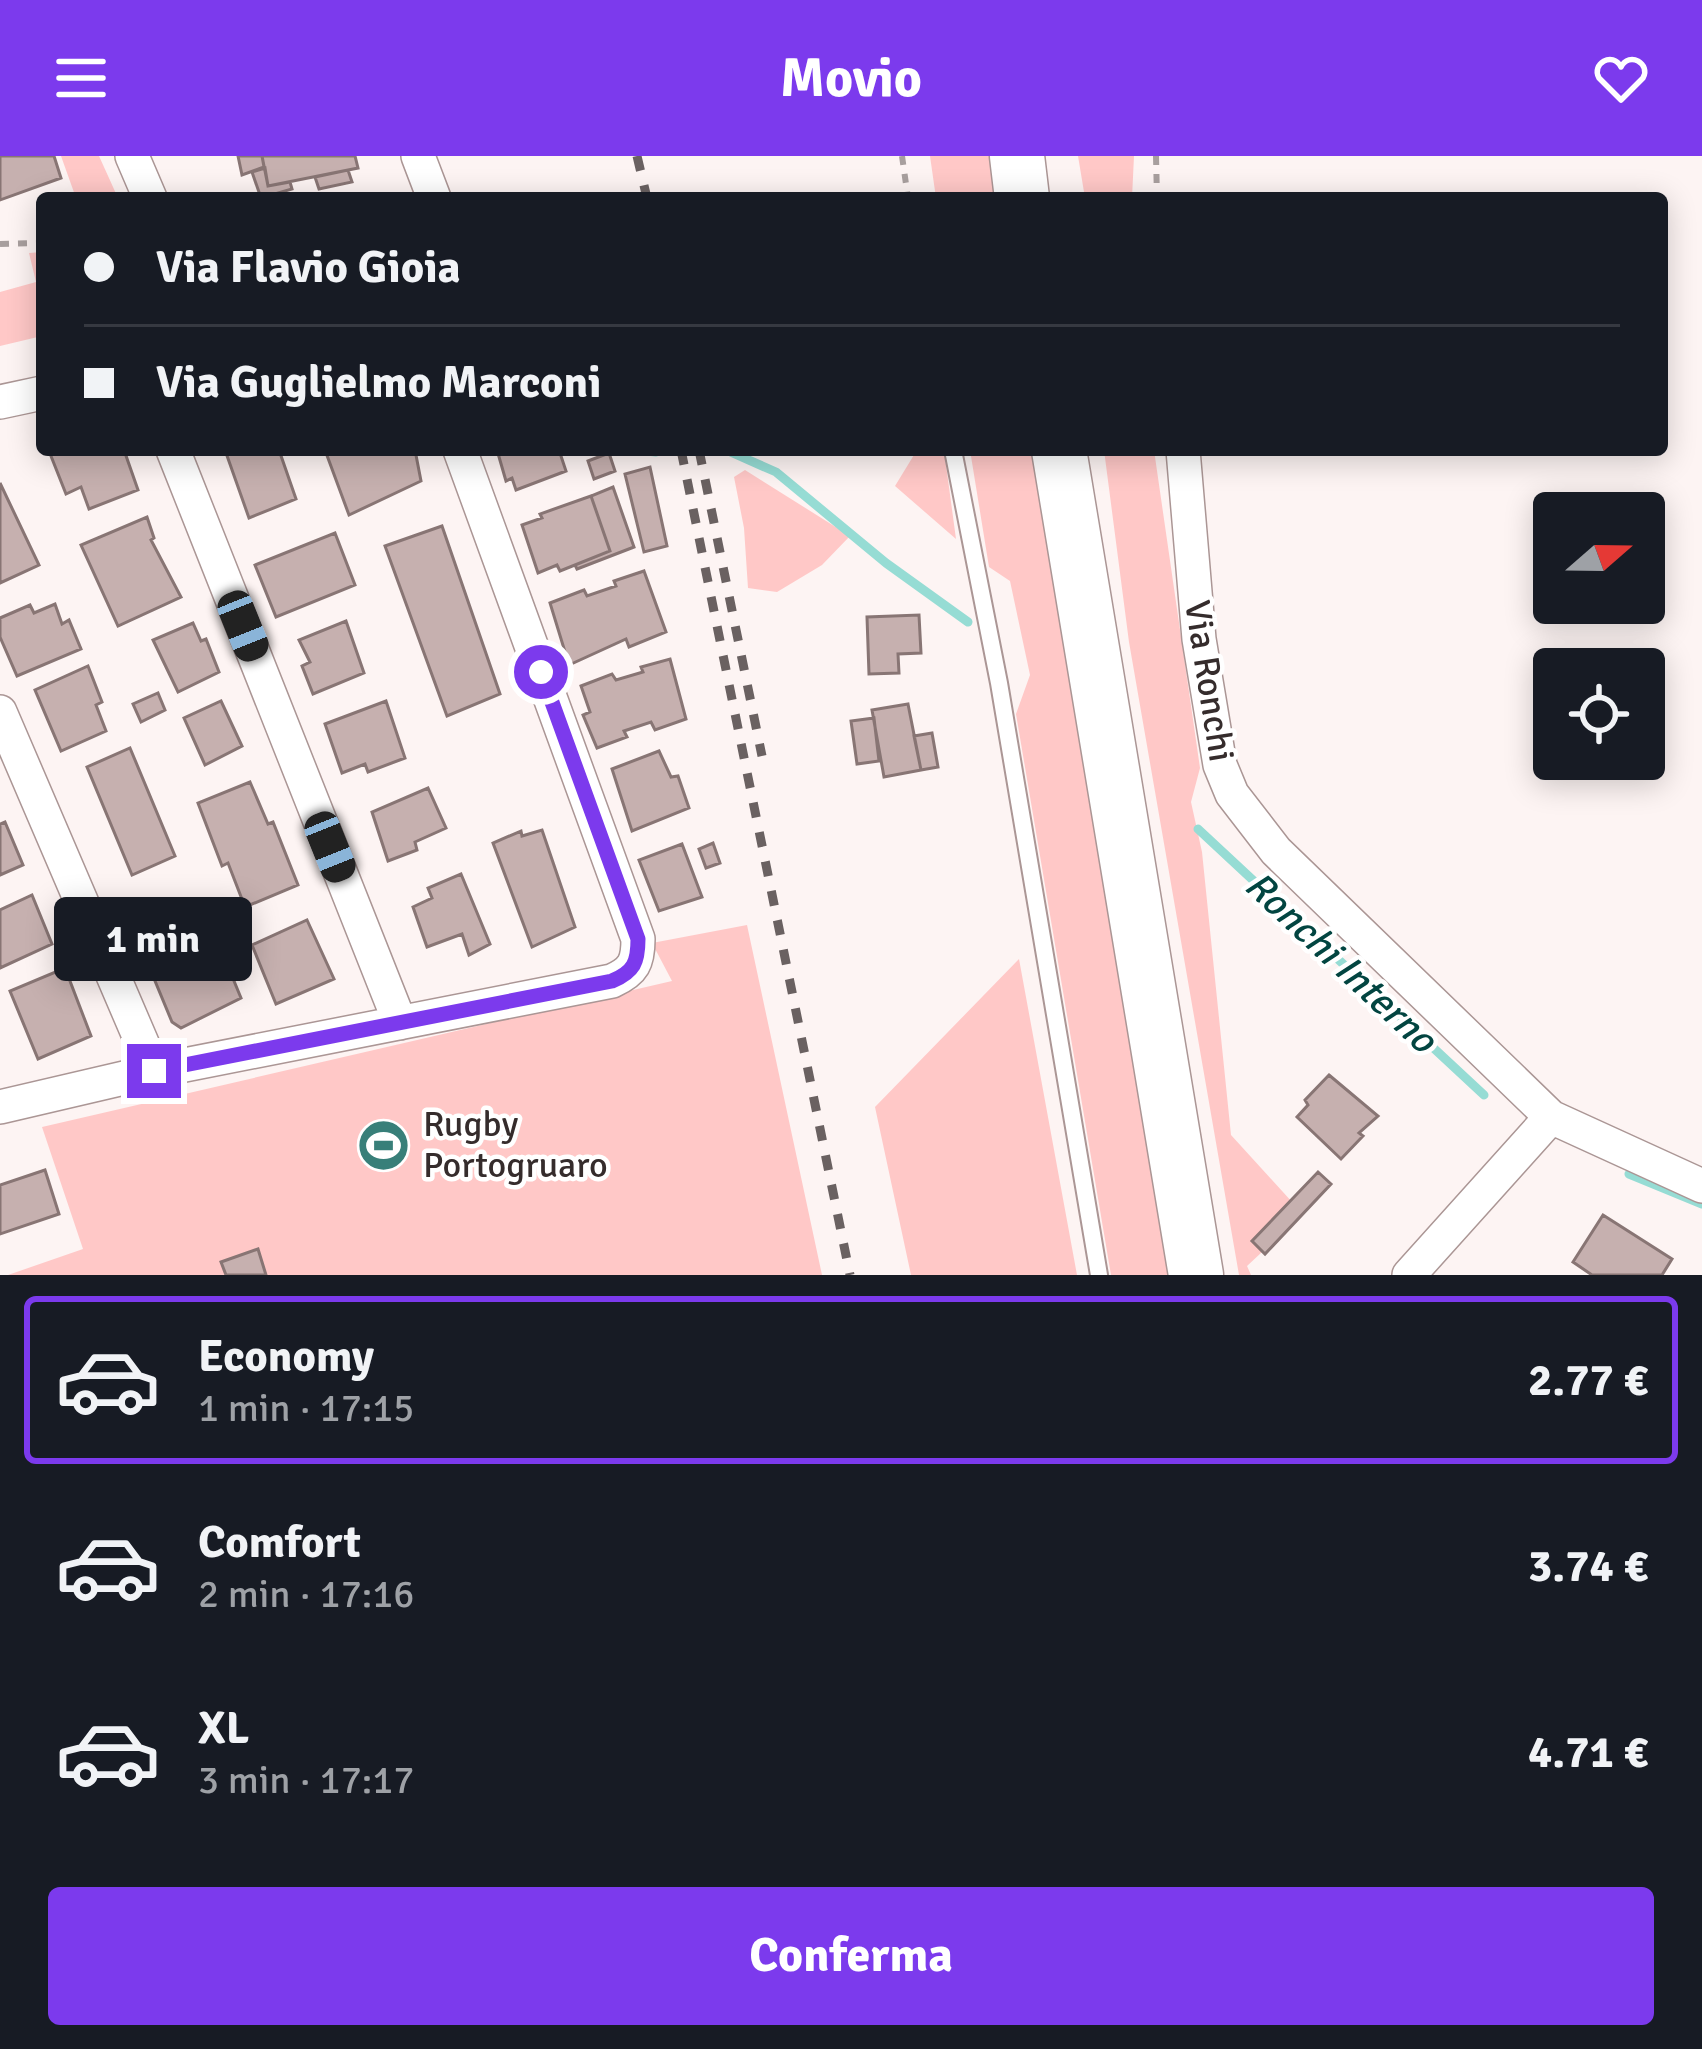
<!DOCTYPE html>
<html lang="it">
<head>
<meta charset="utf-8">
<style>
  :root { --surface:#171b24; --page:#242831; --text:#f1f3f6; --muted:#9ea1a6; --line:#363941; --accent:#7c3aed }
  body { margin:0; font-family:Signika,sans-serif; background:var(--page); color:var(--text); height:100vh; display:flex; flex-direction:column; font-size:45px; white-space:nowrap }
  * { box-sizing:border-box; margin:0 }
  p { font-size:39px; color:var(--muted) }
  .icon { flex:none; width:66px; height:66px; fill:none; stroke:currentColor; stroke-width:2; stroke-linecap:round; stroke-linejoin:round }
  .map { position:relative; height:1119px; overflow:hidden }
  .panel { display:flex; flex-direction:column; background:var(--surface); flex:1 }
  .panel>* { flex:none }
  .guide { position:absolute; left:36px; top:36px; width:1632px; height:264px; border-radius:12px; box-shadow:0 6px 30px #0003; display:grid; align-content:center; height:264px; padding:0 48px; background:var(--surface) }
  .needle { width:78px; rotate:70deg }
  .fabs { position:absolute; left:1533px; top:336px; display:grid; gap:24px }
  .fabs a { display:grid; place-items:center; width:132px; height:132px; border-radius:12px; background:var(--surface); box-shadow:0 6px 30px #0003; font-size:60px }
  .end { position:absolute; width:54px; height:54px; margin:-27px; border:15px solid #7c3aed; background:#fff; box-shadow:0 0 0 6px #fff }
  .from { border-radius:50% }
  .bubble { position:absolute; height:84px; border-radius:12px; background:var(--surface); box-shadow:0 6px 30px #0003; font-size:39px; font-weight:700; line-height:84px; text-align:center }
  .car { position:absolute; width:36px; height:72px; margin:-36px -18px; border-radius:15px; box-shadow:0 0 9px 3px #0007; background:linear-gradient(#222 24%,#8ab4d8 0 40%,#222 0 76%,#8ab4d8 0 86%,#222 0) }
  .guide b { display:flex; align-items:center; gap:42px; height:114px; font-size:45px }
  .guide b+b { border-top:3px solid var(--line) }
  .guide i { width:30px; height:30px; background:var(--text) }
  ul { padding:21px 0 0; list-style:none }
  li { display:flex; align-items:center; gap:36px; height:168px; margin:0 24px 18px; padding:0 24px; border:6px solid transparent; border-radius:12px }
  li div { flex:1 }
  li b { display:block; font-size:45px }
  li em { font-style:normal; font-weight:700 }
  li.on { border-color:var(--accent) }
  li>.icon { width:108px; height:108px; stroke-width:1.5 }
  .button { display:flex; gap:24px; margin-top:auto; padding:24px 48px }
  .button a { flex:1; height:138px; border-radius:12px; background:var(--accent); color:#fff; font-size:48px; font-weight:700; line-height:138px; text-align:center }
  header { display:flex; justify-content:space-between; align-items:center; height:156px; padding:0 48px; background:var(--accent); color:#fff; font-size:54px; font-weight:700 }
  .map>svg:first-child { display:block }
  .green { fill:#ffc8c7 }
  .lines { fill:none; stroke-linecap:round; stroke-linejoin:round }
  .stream { stroke:#96dcd4; stroke-width:9 }
  .building { fill:#c6b0af; stroke:#887574; stroke-width:3 }
  .service-casing { stroke:#ab9695; stroke-width:20 }
  .minor-casing { stroke:#ab9695; stroke-width:36 }
  .trunk-casing { stroke:#ab9695; stroke-width:57 }
  .path { stroke:#a89f9e; stroke-width:6; stroke-dasharray:9 9; stroke-linecap:butt }
  .service { stroke:#fff; stroke-width:16 }
  .minor { stroke:#fff; stroke-width:33 }
  .trunk { stroke:#fff; stroke-width:54 }
  .rail { stroke:#6a6161; stroke-width:9; stroke-dasharray:15 15; stroke-linecap:butt }
  .route { stroke:#7c3aed; stroke-width:15 }
  .labels { text-anchor:middle; dominant-baseline:central; stroke-width:9; stroke-linejoin:round; paint-order:stroke }
  .street-label { font-size:36px; fill:#352c2c; stroke:#fff }
  .poi-label { font-size:36px; fill:#352c2c; stroke:#fff; text-anchor:start }
  .water-label { font-size:39px; font-style:italic; fill:#024541; stroke:#fff }
</style>
</head>
<body>
<header><svg class="icon" aria-label="menu" viewBox="0 0 24 24"><path d="M4 6h16M4 12h16M4 18h16"/></svg>Movio<svg class="icon" aria-label="heart" viewBox="0 0 24 24"><path d="M12 20l-8-8c-3-5 5-10 8-4 3-6 11-1 8 4z"/></svg></header>
<div class="map">
<svg width="1702" height="1119" viewBox="0 0 1702 1119">
  <rect width="100%" height="100%" fill="#fdf4f3"/>
  <!-- green -->
  <path class="green" d="M61 0H99L118 42H76Z
    M930 0H1010L1014 42H936Z
    M1078 0H1134L1132 42H1085Z
    M42 96V180L0 190V136L36 126 29 97Z
    M917 294H944L956 383 895 330Z
    M970 294H1037L1169 1119H1111L1016 558 1030 519 1010 425 989 411Z
    M1104 294H1154L1200 612 1191 646 1202 696 1231 979 1303 1058 1247 1110 1251 1119H1239L1129 486Z
    M745 314 850 380 822 409 777 436 748 432 744 372 734 321Z
    M747 769 822 1119H8L83 1093 42 971 672 825 652 787Z
    M1019 803 1077 1119H911L875 951Z"/>
  <g class="lines">
    <!-- stream -->
    <path class="stream" d="M637 294 656 296
      M726 294 776 316 886 407 968 466
      M1198 673 1484 939
      M1629 1018 1702 1048"/>
  </g>
  <!-- building -->
  <path class="building" d="M0 0H54L61 22 0 44Z
    M238 0H262L264 11 242 19Z
    M262 0H355L358 12 268 30Z
    M265 12 268 30 290 26 292 33 261 42 252 16Z
    M348 14 352 26 319 33 315 21Z
    M124 294 138 334 89 353 81 331 66 338 49 295Z
    M225 294H279L296 343 249 362Z
    M325 294H415L421 325 349 359Z
    M497 294H559L566 315 516 334 512 322 506 325Z
    M609 297 615 315 594 323 588 305Z
    M650 311 667 390 644 396 625 318Z
    M0 327 39 409 0 427Z
    M613 331 634 391 577 413 575 409 610 395 591 340Z
    M591 340 610 395 560 415 557 409 538 417 522 369 542 362 540 358Z
    M147 361 154 382 151 384 181 441 118 470 81 389Z
    M442 370 500 538 447 560 385 390Z
    M335 377 355 429 276 461 255 409Z
    M644 415 666 476 629 491 626 483 569 509 550 447 584 434 587 440 616 430 614 425Z
    M55 448 62 468 69 464 81 493 17 520 0 481V462L30 449 34 457Z
    M919 459 921 497 898 498 899 517 869 518 867 461Z
    M346 465 364 517 313 538 302 510 310 506 299 484Z
    M193 467 201 485 206 483 219 516 178 536 153 484Z
    M670 503 686 563 655 574 651 566 624 575 627 581 597 592 583 559 590 556 581 530 612 518 616 524 643 516 641 511Z
    M88 510 102 546 96 549 106 575 61 595 35 534Z
    M158 537 165 554 141 566 133 548Z
    M221 545 242 590 205 609 184 562Z
    M386 545 405 602 368 616 365 608 342 617 325 568Z
    M908 548 921 614 884 621 872 554Z
    M874 562 879 605 857 608 851 565Z
    M932 577 938 611 921 614 914 580Z
    M130 592 175 700 132 719 87 611Z
    M659 595 671 621 678 620 689 652 632 675 612 613Z
    M250 626 268 668 273 666 298 729 245 751 228 707 222 710 198 647Z
    M428 632 446 672 415 686 417 694 388 705 372 656Z
    M5 666 23 709 0 719V668Z
    M542 674 575 771 532 791 493 687 521 675 522 680Z
    M713 687 720 707 706 712 699 693Z
    M682 688 702 741 659 755 639 704Z
    M461 718 490 788 469 799 462 778 427 791 413 751 432 742 428 732Z
    M32 739 52 788 0 812V754Z
    M201 745 241 842 181 872 172 866 136 779 141 764 173 750 174 755Z
    M307 764 334 823 276 848 252 789Z
    M65 812 91 880 38 903 10 835Z
    M1329 919 1378 960 1359 977 1363 980 1341 1003 1297 961 1308 949 1305 944Z
    M45 1014 59 1058 0 1078V1029Z
    M1318 1016 1331 1028 1265 1098 1252 1085Z
    M1603 1059 1672 1103 1662 1119H1592L1573 1106Z
    M258 1093 266 1119H226L221 1106Z"/>
  <g class="lines">
    <defs>
      <path id="service" d="M953 294 999 527 1099 1119"/>
      <path id="minor" d="M132 0 150 42
        M418 0 434 42
        M0 246 42 237
        M173 294 400 867
        M1183 294 1199 483 1220 609 1232 638 1276 695 1551 961 1702 1030
        M0 556 154 915
        M0 951 154 915 612 825C634 815 638 806 638 783L460 294
        M1409 1119 1551 961"/>
      <path id="trunk" d="M1017 0 1022 42
        M1059 294 1196 1119"/>
    </defs>
    <!-- service casing -->
    <use href="#service" class="service-casing"/>
    <!-- minor casing -->
    <use href="#minor" class="minor-casing"/>
    <!-- trunk casing -->
    <use href="#trunk" class="trunk-casing"/>
    <!-- path -->
    <path class="path" d="M902 0 908 42
      M1156 0 1157 42
      M0 88 42 87"/>
    <!-- service -->
    <use href="#service" class="service"/>
    <!-- minor -->
    <use href="#minor" class="minor"/>
    <!-- trunk -->
    <use href="#trunk" class="trunk"/>
    <!-- rail -->
    <path class="rail" d="M637 0 647 42
      M681 294 850 1119
      M699 294 762 600"/>
  </g>
  <g class="lines">
    <!-- route -->
    <path class="route" d="M154 915 612 825C634 816 638 806 638 783L541 516"/>
  </g>
  <!-- icons -->
  <defs>
    <symbol id="stadium-disc" viewBox="-11 -11 22 22"><circle r="9.5" fill="#387f79" stroke="#fff"/><path d="M0-5a6.5 5 0 1 0 0 10a6.5 5 0 1 0 0-10ZM-3.5-1.8h7v3.6h-7Z" fill="#fff"/></symbol>
  </defs>
  <g fill-rule="evenodd">
    <use href="#stadium-disc" x="354" y="960" width="59" height="59"/>
  </g>
  <g class="labels">
    <!-- street labels -->
    <g class="street-label">
      <text transform="translate(1209 525) rotate(81)">Via Ronchi</text>
    </g>
    <!-- poi labels -->
    <g class="poi-label">
      <text x="423" y="968">Rugby<tspan x="423" dy="41">Portogruaro</tspan></text>
    </g>
    <!-- water labels -->
    <g class="water-label">
      <text transform="translate(1341 806) rotate(43)">Ronchi Interno</text>
    </g>
  </g>
</svg>
<div class="fabs">
<a><svg class="needle" viewBox="-14 -14 28 28"><path d="M0-13l5 13h-10z" fill="#e53935"/><path d="M0 13l5-13h-10z" fill="#9ea1a6"/></svg></a>
<a><svg class="icon" aria-label="locate" viewBox="0 0 24 24"><circle cx="12" cy="12" r="6"/><path d="M12 2v4M12 18v4M2 12h4M18 12h4"/></svg></a>
</div>
<i class="end from" style="left:541px;top:516px"></i>
<i class="end" style="left:154px;top:915px"></i>
<div class="bubble" style="left:54px;top:741px;width:198px">1 min</div>
<i class="car" style="left:243px;top:470px;rotate:158deg"></i>
<i class="car" style="left:330px;top:691px;rotate:158deg"></i>
<div class="guide">
<b><i class="from"></i>Via Flavio Gioia</b>
<b><i></i>Via Guglielmo Marconi</b>
</div>
</div>
<section class="panel">
<ul>
<li class="on"><svg class="icon" aria-label="car" viewBox="0 0 24 24"><path d="M5 17H2v-5l4-1 3-4h7l3 4 3 1v5h-3M9 17h6M6 11h13"/><circle cx="7" cy="17" r="2"/><circle cx="17" cy="17" r="2"/></svg><div><b>Economy</b><p>1 min · 17:15</p></div><em>2.77 €</em></li>
<li><svg class="icon" aria-label="car" viewBox="0 0 24 24"><path d="M5 17H2v-5l4-1 3-4h7l3 4 3 1v5h-3M9 17h6M6 11h13"/><circle cx="7" cy="17" r="2"/><circle cx="17" cy="17" r="2"/></svg><div><b>Comfort</b><p>2 min · 17:16</p></div><em>3.74 €</em></li>
<li><svg class="icon" aria-label="car" viewBox="0 0 24 24"><path d="M5 17H2v-5l4-1 3-4h7l3 4 3 1v5h-3M9 17h6M6 11h13"/><circle cx="7" cy="17" r="2"/><circle cx="17" cy="17" r="2"/></svg><div><b>XL</b><p>3 min · 17:17</p></div><em>4.71 €</em></li>
</ul>
<div class="button"><a>Conferma</a></div>
</section>
</body>
</html>
